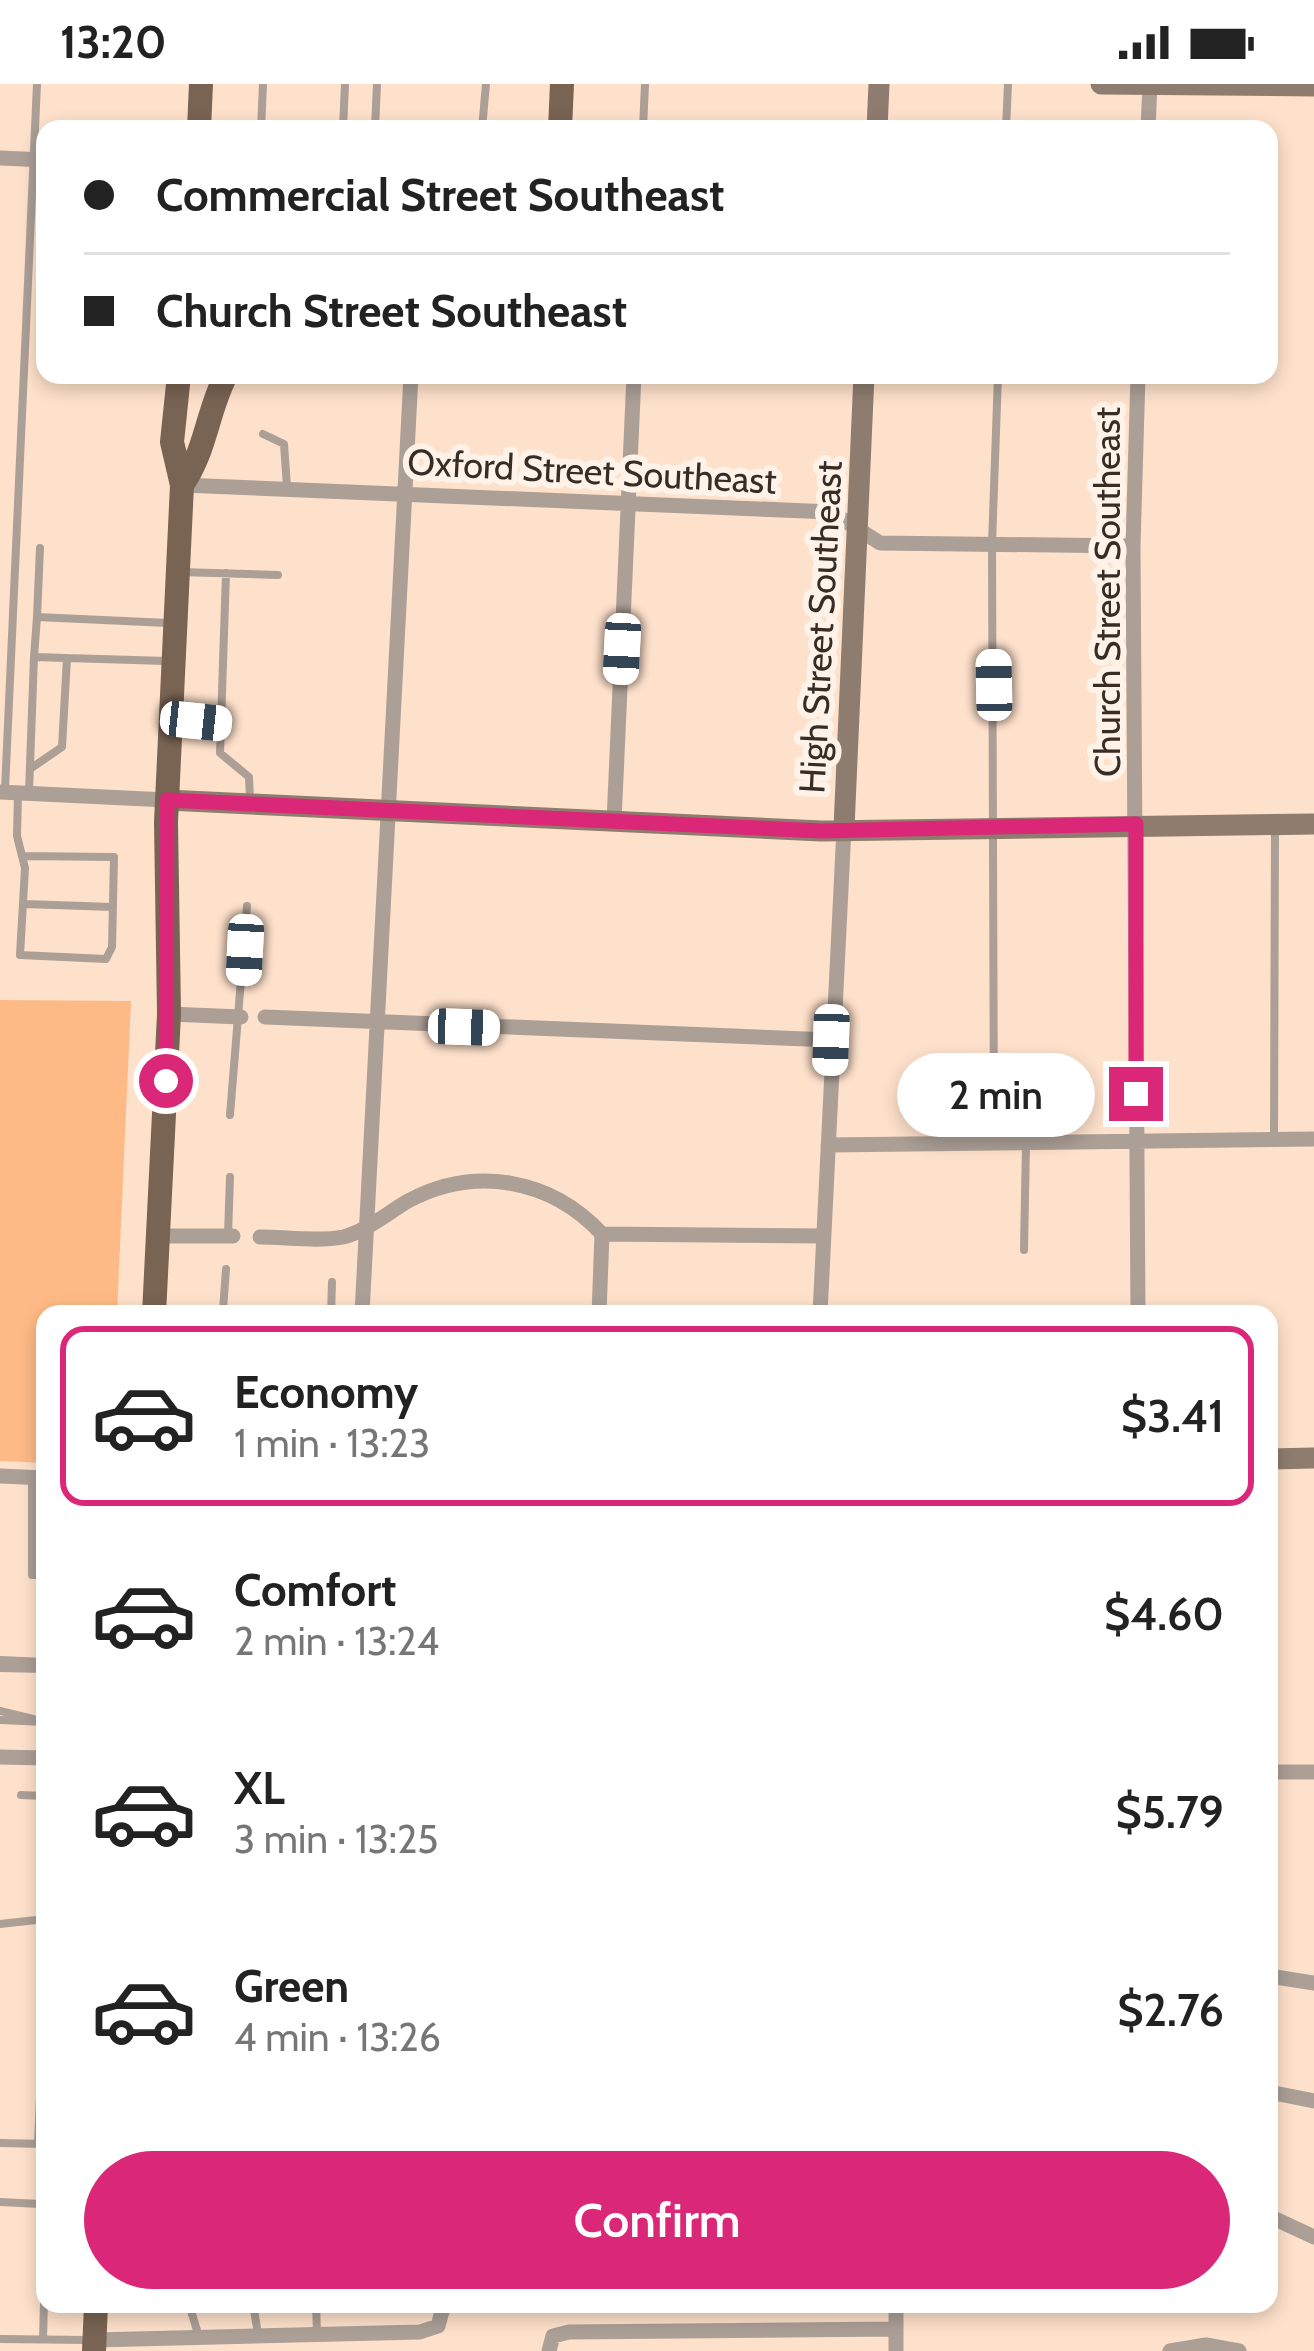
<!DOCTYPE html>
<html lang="en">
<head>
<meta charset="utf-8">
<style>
  :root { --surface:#fff; --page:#f2f2f2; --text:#222; --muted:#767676; --line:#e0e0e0; --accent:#db2777 }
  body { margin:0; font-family:Cabin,sans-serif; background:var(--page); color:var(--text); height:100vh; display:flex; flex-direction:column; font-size:45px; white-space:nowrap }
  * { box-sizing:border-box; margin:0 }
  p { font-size:39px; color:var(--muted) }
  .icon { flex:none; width:66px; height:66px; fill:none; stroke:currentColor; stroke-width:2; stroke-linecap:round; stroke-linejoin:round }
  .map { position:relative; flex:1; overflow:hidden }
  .drawer { position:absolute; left:36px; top:1221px; width:1242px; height:1008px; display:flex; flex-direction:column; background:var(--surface); border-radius:24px; box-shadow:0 6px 18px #0003 }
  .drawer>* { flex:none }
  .guide { position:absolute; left:36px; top:36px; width:1242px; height:264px; border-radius:24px; box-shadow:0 6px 18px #0003; display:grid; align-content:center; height:264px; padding:0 48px; background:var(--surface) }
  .end { position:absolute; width:54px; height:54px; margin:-27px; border:15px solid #db2777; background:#fff; box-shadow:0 0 0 6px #fff }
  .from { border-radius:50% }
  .bubble { position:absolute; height:84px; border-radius:42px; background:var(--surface); box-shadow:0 6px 18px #0003; font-size:39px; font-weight:600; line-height:84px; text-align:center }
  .car { position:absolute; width:36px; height:72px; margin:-36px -18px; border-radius:15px; box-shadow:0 0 9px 3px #0007; background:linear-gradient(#fff 24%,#345 0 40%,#fff 0 76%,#345 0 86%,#fff 0) }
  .guide b { display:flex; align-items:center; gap:42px; height:114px; font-size:45px }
  .guide b+b { border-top:3px solid var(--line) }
  .guide i { width:30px; height:30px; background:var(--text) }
  ul { padding:21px 0 0; list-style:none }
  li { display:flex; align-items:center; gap:36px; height:180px; margin:0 24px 18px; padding:0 24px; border:6px solid transparent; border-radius:24px }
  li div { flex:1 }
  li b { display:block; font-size:45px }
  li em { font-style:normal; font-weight:600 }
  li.current { border-color:var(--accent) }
  li>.icon { width:108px; height:108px; stroke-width:1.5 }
  .button { display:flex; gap:24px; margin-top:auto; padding:24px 48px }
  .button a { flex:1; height:138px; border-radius:72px; background:var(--accent); color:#fff; font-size:48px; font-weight:600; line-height:138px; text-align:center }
  .status { display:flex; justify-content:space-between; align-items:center; height:84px; padding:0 60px; background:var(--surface); direction:ltr }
  .status svg { height:33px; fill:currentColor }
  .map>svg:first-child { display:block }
  .green { fill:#feba86 }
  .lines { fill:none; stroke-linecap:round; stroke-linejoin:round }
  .lane { stroke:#ab9f96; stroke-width:8 }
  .street { stroke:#ab9f96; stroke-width:15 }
  .secondary { stroke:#8e7c6f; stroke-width:21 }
  .primary { stroke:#796353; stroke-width:24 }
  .route { stroke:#db2777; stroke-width:15 }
  .labels { text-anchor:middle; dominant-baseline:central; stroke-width:12; stroke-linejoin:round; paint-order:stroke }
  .street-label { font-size:36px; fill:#382d25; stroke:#fef2e9 }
</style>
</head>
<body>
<div class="status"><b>13:20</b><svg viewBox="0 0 49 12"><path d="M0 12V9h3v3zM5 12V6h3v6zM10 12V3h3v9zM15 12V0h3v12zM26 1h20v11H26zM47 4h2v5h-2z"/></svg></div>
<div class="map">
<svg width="1314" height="2267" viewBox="0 0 1314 2267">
  <rect width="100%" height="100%" fill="#fee1cb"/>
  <!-- green -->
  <path class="green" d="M0 916 131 917 117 1230H45V1379L0 1377Z"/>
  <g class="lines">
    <!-- lane -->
    <path class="lane" d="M261 45 263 0
      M343 45 345 0
      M375 45 377 0
      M482 45 486 0
      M643 45 645 0
      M1006 45 1008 0
      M263 350 284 360 287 403
      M40 464 37 533 168 539
      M180 488 278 491
      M226 489 220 669 249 693 250 717
      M34 573 37 533
      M175 635 221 639
      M30 685 62 663 67 574
      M5 706 37 0
      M29 708 34 573 166 577
      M18 710 17 752 25 784 20 871 106 875 112 863 114 773 23 772
      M24 820 113 823
      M230 1031 247 822
      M1274 1056 1275 742
      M994 1058 992 460 998 291
      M228 1151 230 1093
      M1024 1166 1026 1060
      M161 1225 223 1226
      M223 1226 226 1185
      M331 1230 332 1198
      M32 1395V1491H45
      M32 1441H45
      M0 1576 45 1578
      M0 1584 45 1585
      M0 1627 33 1635
      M0 1636 45 1638
      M21 1711 45 1712
      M0 1840 45 1835
      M0 2059 45 2060
      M38 2060 42 1965
      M0 2118 40 2120 45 2130
      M189 2220 199 2253
      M253 2220 258 2250
      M316 2220 317 2248
      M0 2255 87 2256
      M43 2255 45 2182"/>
    <!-- street -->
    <path class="street" d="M1148 45 1150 0
      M0 74 45 76
      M182 401 831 428 880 459 1133 462
      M0 708 167 716
      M614 738 634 291
      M169 930 241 933
      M265 933 831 956
      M828 1061 1314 1055
      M157 1152H233
      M260 1153C286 1153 318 1158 343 1153 365 1148 389 1128 408 1117 475 1081 551 1095 602 1150L823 1152
      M362 1230 411 291
      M599 1230 602 1150
      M820 1230 844 744
      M1138 1230 1133 462 1138 291
      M0 1392 45 1394
      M0 1673 45 1674
      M1269 1688H1314
      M1269 1892 1314 1899
      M1269 2008 1314 2017
      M1269 2132 1314 2153
      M95 2256 420 2248 438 2242 444 2220
      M549 2267 553 2252 569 2248 896 2245
      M896 2267V2220
      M1170 2267 1206 2261 1239 2267"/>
    <!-- secondary -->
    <path class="secondary" d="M1101 0 1314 2
      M877 45 879 0
      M167 716 821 747 1314 740
      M844 744 864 291
      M1269 1375 1314 1374"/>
    <!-- primary -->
    <path class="primary" d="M199 45 201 0
      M560 45 562 0
      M182 401C206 367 207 328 226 291
      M154 1230 169 930 166 738 182 401 172 358 179 291
      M94 2267 96 2220"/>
  </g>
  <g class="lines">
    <!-- route -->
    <path class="route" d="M166 997 167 716 821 747 1136 740V1010"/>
  </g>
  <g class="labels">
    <!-- street labels -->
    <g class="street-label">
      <text transform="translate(592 387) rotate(3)">Oxford Street Southeast</text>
      <text transform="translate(1107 508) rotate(-90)">Church Street Southeast</text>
      <text transform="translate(820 543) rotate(-87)">High Street Southeast</text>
    </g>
  </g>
</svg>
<i class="end from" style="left:166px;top:997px"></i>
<i class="end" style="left:1136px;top:1010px"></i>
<div class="bubble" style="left:897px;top:969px;width:198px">2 min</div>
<i class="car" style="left:622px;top:565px;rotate:183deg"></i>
<i class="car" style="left:994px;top:601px;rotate:359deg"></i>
<i class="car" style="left:196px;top:637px;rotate:96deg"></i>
<i class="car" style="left:245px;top:866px;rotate:183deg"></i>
<i class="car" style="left:464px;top:943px;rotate:92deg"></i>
<i class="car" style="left:831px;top:956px;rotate:182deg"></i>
<div class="guide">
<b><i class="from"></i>Commercial Street Southeast</b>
<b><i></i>Church Street Southeast</b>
</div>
<section class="drawer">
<ul>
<li class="current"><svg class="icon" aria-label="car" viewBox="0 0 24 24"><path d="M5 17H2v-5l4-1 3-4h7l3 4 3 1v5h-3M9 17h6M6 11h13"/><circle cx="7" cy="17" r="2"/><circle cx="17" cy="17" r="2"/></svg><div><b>Economy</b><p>1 min · 13:23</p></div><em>$3.41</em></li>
<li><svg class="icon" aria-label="car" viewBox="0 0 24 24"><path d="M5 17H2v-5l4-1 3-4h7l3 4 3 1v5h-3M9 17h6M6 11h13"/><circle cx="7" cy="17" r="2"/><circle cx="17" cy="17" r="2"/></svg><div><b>Comfort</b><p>2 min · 13:24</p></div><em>$4.60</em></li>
<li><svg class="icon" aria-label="car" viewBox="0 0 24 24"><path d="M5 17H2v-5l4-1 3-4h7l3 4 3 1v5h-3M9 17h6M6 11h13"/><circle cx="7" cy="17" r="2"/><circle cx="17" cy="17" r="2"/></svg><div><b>XL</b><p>3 min · 13:25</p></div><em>$5.79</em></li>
<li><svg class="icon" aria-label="car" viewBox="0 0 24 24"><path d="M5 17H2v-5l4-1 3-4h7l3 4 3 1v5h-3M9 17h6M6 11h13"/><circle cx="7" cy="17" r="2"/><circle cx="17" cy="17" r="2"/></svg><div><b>Green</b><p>4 min · 13:26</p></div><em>$2.76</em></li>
</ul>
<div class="button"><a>Confirm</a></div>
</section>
</div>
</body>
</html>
